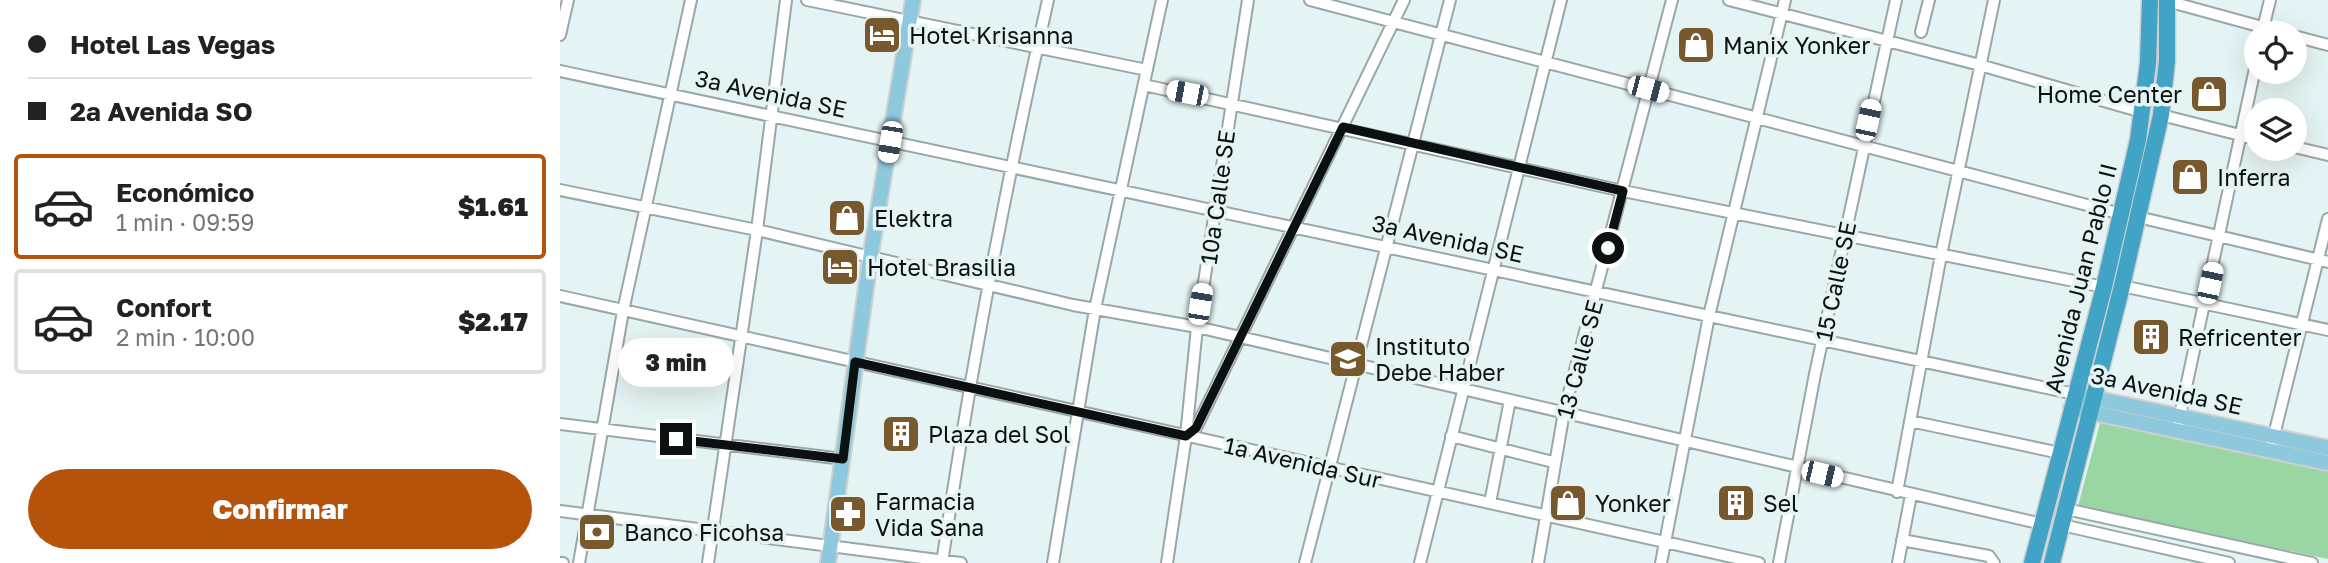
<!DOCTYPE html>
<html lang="es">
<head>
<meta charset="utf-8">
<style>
  :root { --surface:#fff; --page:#f2f2f2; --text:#222; --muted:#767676; --line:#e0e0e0; --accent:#b45309 }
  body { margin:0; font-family:"Golos Text",sans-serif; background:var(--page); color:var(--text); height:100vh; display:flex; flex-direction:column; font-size:26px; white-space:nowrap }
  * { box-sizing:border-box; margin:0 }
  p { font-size:23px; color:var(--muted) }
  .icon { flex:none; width:38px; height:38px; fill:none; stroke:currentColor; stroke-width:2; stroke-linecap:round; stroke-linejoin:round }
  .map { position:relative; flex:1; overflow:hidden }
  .sheet { display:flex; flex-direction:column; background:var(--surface); width:560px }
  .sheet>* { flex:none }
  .top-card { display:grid; align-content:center; height:154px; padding:0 28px; background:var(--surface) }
  .fabs { position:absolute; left:1684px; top:21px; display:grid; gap:14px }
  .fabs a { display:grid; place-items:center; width:63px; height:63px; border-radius:50%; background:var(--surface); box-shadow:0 7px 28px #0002; font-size:35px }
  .end { position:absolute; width:32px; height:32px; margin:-16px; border:9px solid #0b1010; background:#fff; box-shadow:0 0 0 4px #fff }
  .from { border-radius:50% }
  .bubble { position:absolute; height:49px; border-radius:24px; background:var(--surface); box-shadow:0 7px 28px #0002; font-size:23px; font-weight:800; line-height:49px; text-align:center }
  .car { position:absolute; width:21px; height:42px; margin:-21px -10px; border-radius:9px; box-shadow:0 0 5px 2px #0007; background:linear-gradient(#fff 24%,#345 0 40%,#fff 0 76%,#345 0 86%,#fff 0) }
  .top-card b { display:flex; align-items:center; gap:24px; height:66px; font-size:26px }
  .top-card b+b { border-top:2px solid var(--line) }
  .top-card i { width:18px; height:18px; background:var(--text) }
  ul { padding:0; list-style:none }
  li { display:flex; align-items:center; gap:21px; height:105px; margin:0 14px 10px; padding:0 14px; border:4px solid var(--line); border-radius:7px }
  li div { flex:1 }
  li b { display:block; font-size:26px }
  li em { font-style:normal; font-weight:800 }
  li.selected { border-color:var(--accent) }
  li>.icon { width:63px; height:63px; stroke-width:1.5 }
  .action { display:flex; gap:14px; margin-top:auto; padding:14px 28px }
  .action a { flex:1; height:80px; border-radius:42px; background:var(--accent); color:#fff; font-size:28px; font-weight:800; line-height:80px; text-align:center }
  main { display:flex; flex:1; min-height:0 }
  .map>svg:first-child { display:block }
  .green { fill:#99d6a3 }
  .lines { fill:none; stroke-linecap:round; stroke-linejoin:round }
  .minor-casing { stroke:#99a7a8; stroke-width:14 }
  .major-casing { stroke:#cecfcf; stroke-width:18 }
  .highway-casing { stroke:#cecfcf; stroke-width:19 }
  .minor { stroke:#fff; stroke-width:10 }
  .major { stroke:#8dc8dc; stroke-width:14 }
  .highway { stroke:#41a3c5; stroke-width:16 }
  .route { stroke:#0b1010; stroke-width:9 }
  .labels { text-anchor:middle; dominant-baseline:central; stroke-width:7; stroke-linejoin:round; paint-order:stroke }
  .poi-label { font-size:23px; fill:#0b1010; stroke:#e4f3f3; text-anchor:start }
  .street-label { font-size:23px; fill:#0b1010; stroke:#e4f3f3 }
</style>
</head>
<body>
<main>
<section class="sheet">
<div class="top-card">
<b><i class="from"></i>Hotel Las Vegas</b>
<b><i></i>2a Avenida SO</b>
</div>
<ul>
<li class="selected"><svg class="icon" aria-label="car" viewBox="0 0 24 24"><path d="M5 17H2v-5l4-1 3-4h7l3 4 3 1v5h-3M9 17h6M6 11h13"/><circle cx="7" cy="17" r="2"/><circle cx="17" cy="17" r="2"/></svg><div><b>Económico</b><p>1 min · 09:59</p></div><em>$1.61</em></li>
<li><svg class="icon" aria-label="car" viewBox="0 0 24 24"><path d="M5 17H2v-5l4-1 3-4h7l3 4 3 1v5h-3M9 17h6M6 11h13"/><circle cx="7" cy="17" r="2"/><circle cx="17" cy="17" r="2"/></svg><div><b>Confort</b><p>2 min · 10:00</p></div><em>$2.17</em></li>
</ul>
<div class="action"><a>Confirmar</a></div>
</section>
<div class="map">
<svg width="1768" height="563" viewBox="0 0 1768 563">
  <rect width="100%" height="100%" fill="#e4f3f3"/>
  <!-- green -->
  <path class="green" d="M1540 423 1768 469V559L1518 506Z"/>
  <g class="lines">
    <defs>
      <path id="minor" d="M247 0 587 70
        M750 0 1561 214
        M1169 0 1420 65 1582 112
        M1607 1 1724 33
        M1361 32 1369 0
        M1702 33 1710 0
        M0 35 8 0
        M1734 36 1768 45
        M0 71 1515 394
        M584 85 1063 191 1544 287
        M1601 115 1696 139
        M1734 147 1768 155
        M0 190 197 230 513 305 637 327 1482 524
        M1578 217 1768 262
        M1562 286 1768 330
        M0 296 1199 563
        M1350 421 1500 453
        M0 424 283 459
        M1618 424 1696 64
        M626 436 636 428 844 0
        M891 436 993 462
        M1712 443 1768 219
        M1337 492 1381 255 1434 0
        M930 503 950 400
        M1506 509 1752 563
        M0 511 401 563
        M1502 525 1669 563
        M1342 540 1429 556 1434 563
        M0 563H3
        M19 563 63 311 131 0
        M148 563 197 230 226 0
        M382 563C410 373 445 187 488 0
        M493 563 535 309 602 0
        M607 563 626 436 637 327 688 0
        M745 563 890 0
        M860 563 1001 0
        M978 563 1004 412 1112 0
        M1101 563 1149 316 1225 0
        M1219 563 1255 374 1336 0
        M1338 563 1351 495"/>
      <path id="major" d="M1515 394 1768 448
        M1511 408 1768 463
        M268 563 310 259 353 0"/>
      <path id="highway" d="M1472 563 1544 287 1578 140 1588 63 1590 0
        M1492 563 1562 286 1601 115 1607 61V0"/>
    </defs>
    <!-- minor casing -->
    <use href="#minor" class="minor-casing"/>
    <!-- major casing -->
    <use href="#major" class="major-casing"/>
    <!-- highway casing -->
    <use href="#highway" class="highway-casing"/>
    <!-- minor -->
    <use href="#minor" class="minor"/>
    <!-- major -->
    <use href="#major" class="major"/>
    <!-- highway -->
    <use href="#highway" class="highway"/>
  </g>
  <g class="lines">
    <!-- route -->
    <path class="route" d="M116 439 283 459 295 362 626 436 636 428 783 127 1063 191 1048 248"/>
  </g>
  <!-- icons -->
  <defs>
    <symbol id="hotel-square" viewBox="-11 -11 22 22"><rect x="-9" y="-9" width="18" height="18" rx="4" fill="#78592e" stroke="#e4f3f3"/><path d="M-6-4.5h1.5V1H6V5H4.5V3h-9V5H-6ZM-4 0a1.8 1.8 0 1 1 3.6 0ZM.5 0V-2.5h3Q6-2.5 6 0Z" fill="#fff"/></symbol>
    <symbol id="shop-square" viewBox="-11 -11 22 22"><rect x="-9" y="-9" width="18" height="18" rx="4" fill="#78592e" stroke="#e4f3f3"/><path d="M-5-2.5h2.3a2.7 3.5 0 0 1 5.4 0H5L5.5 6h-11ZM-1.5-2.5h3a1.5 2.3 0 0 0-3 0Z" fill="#fff"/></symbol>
    <symbol id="building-square" viewBox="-11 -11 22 22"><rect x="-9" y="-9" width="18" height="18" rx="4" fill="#78592e" stroke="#e4f3f3"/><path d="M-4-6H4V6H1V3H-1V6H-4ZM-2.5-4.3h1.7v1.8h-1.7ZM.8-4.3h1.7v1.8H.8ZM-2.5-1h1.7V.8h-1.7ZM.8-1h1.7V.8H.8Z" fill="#fff"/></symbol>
    <symbol id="school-square" viewBox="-11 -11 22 22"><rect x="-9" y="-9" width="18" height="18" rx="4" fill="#78592e" stroke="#e4f3f3"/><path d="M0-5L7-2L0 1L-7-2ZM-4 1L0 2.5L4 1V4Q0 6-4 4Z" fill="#fff"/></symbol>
    <symbol id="pharmacy-square" viewBox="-11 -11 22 22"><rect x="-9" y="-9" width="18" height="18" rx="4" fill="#78592e" stroke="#e4f3f3"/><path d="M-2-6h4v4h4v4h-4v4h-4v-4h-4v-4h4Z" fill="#fff"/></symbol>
    <symbol id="bank-square" viewBox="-11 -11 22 22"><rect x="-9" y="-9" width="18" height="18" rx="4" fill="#78592e" stroke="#e4f3f3"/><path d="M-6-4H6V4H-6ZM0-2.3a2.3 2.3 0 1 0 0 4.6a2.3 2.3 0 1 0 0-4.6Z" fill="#fff"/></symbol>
  </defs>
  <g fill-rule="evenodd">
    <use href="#hotel-square" x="300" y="13" width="44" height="44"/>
    <use href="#shop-square" x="1114" y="23" width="44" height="44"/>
    <use href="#shop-square" x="1627" y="72" width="44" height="44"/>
    <use href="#shop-square" x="1608" y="155" width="44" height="44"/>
    <use href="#shop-square" x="265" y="196" width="44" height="44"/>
    <use href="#hotel-square" x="258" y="245" width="44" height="44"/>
    <use href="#building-square" x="1569" y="315" width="44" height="44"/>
    <use href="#school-square" x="766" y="337" width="44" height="44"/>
    <use href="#building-square" x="319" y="412" width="44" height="44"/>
    <use href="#shop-square" x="986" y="481" width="44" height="44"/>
    <use href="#building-square" x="1154" y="481" width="44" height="44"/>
    <use href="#pharmacy-square" x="266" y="492" width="44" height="44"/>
    <use href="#bank-square" x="15" y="510" width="44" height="44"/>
  </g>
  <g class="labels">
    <!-- poi labels -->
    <g class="poi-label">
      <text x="349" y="35">Hotel Krisanna</text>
      <text x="1163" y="45">Manix Yonker</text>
      <text x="1622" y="94" text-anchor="end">Home Center</text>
      <text x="1657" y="177">Inferra</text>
      <text x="314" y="218">Elektra</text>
      <text x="307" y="267">Hotel Brasilia</text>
      <text x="1618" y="337">Refricenter</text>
      <text x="815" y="346">Instituto<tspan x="815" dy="26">Debe Haber</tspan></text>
      <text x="368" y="434">Plaza del Sol</text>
      <text x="315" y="501">Farmacia<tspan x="315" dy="26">Vida Sana</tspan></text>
      <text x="1035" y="503">Yonker</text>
      <text x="1203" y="503">Sel</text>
      <text x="64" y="532">Banco Ficohsa</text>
    </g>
    <!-- street labels -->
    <g class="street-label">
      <text transform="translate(211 93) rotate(12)">3a Avenida SE</text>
      <text transform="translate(657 197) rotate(-82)">10a Calle SE</text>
      <text transform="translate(888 238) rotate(12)">3a Avenida SE</text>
      <text transform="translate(1520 278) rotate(-76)">Avenida Juan Pablo II</text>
      <text transform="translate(1275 281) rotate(-78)">15 Calle SE</text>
      <text transform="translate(1019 359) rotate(-75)">13 Calle SE</text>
      <text transform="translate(1607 390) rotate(12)">3a Avenida SE</text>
      <text transform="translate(743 462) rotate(13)">1a Avenida Sur</text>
    </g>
  </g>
</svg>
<div class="fabs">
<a><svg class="icon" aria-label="locate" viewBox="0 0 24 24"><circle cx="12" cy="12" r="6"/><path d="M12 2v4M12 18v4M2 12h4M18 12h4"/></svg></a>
<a><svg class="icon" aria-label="layers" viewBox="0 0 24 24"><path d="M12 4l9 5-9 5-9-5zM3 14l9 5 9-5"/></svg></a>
</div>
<i class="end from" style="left:1048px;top:248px"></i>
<i class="end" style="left:116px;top:439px"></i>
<div class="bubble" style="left:58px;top:338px;width:116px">3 min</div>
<i class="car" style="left:1088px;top:89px;rotate:105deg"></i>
<i class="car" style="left:627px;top:93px;rotate:281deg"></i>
<i class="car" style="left:1308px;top:120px;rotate:12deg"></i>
<i class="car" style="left:330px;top:142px;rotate:189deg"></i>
<i class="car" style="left:1650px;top:283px;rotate:12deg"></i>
<i class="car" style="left:640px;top:304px;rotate:9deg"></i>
<i class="car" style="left:1262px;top:474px;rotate:103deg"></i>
</div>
</main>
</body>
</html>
